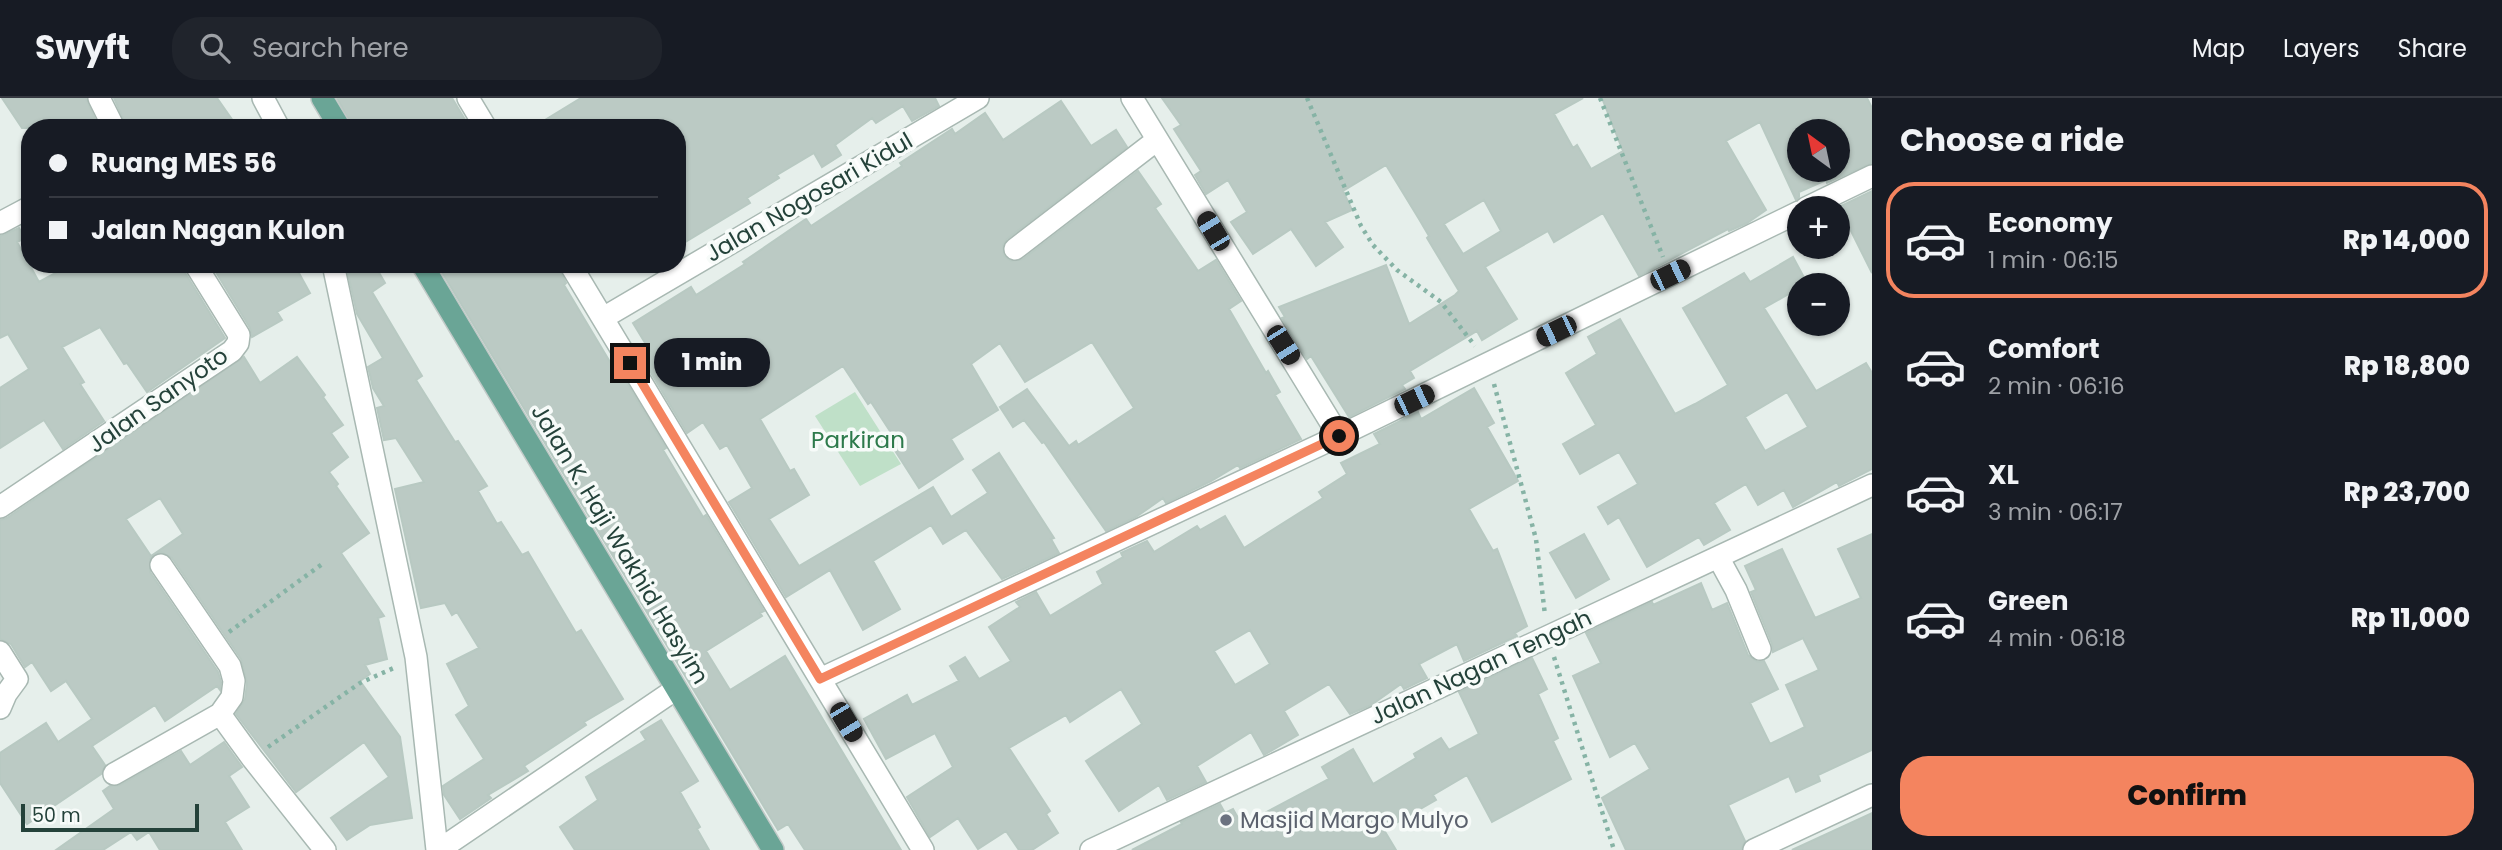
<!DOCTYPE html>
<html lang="en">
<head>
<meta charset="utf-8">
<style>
  :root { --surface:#171b24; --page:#20242c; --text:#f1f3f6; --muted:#9ea1a6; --line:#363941; --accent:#f4845f }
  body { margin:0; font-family:Poppins,sans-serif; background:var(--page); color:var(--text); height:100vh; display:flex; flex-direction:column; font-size:26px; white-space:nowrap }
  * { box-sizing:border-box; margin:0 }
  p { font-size:23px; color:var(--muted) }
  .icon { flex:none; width:38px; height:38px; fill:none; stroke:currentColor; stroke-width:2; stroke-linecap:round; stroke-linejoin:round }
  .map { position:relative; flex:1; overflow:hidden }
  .drawer { display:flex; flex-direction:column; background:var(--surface); width:630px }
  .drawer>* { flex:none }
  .banner { position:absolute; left:21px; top:21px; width:665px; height:154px; border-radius:28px; box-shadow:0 2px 5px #0004; display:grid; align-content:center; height:154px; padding:0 28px; background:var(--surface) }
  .needle { width:46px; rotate:327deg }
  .buttons { position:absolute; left:1787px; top:21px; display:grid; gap:14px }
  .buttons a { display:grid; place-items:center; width:63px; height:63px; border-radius:50%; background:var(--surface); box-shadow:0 2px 5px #0004; font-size:35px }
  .scale { position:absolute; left:21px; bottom:18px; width:178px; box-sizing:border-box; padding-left:7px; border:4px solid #24423a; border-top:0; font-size:19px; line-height:24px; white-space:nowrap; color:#24423a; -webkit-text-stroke:5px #f7fbf9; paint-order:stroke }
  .end { position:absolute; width:32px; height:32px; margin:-16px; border:9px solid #f4845f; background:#111; box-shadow:0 0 0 4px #111 }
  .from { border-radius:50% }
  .bubble { position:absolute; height:49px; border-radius:24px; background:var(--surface); box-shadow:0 2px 5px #0004; font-size:23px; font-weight:800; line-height:49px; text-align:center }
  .car { position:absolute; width:21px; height:42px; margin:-21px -10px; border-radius:9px; box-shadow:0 0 5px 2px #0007; background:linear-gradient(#222 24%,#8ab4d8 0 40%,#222 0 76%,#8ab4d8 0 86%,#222 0) }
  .banner b { display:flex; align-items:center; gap:24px; height:66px; font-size:26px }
  .banner b+b { border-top:2px solid var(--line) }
  .banner i { width:18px; height:18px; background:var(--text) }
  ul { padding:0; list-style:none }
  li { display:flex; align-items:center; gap:21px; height:116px; margin:0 14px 10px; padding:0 14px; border:4px solid transparent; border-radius:28px }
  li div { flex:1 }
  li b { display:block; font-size:26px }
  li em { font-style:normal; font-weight:800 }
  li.active { border-color:var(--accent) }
  li>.icon { width:63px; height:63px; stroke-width:1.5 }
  h2 { padding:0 28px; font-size:32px; line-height:84px }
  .cta { display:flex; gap:14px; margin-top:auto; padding:14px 28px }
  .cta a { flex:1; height:80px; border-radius:28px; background:var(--accent); color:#111; font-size:28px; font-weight:800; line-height:80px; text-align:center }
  header { display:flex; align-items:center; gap:42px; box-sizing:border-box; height:98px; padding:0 35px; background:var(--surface); border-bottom:2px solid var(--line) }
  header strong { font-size:33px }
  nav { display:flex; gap:38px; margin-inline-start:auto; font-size:24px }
  .search { width:490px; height:63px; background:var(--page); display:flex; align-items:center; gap:18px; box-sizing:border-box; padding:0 24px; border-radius:28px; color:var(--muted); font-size:26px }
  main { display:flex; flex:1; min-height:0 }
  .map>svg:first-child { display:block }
  .green { fill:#bfe0c8 }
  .building { fill:#bbcac4; stroke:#b8c9c2; stroke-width:2; fill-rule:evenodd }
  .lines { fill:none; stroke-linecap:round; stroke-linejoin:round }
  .minor-casing { stroke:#a8b8b2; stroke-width:24 }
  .major-casing { stroke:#c2cac8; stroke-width:24 }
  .path { stroke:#86b3a5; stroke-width:4.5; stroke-dasharray:3.5 5; stroke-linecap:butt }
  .minor { stroke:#fff; stroke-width:21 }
  .major { stroke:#6aa596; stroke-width:21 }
  .route { stroke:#f4845f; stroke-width:9 }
  .worship-dot { fill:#6b7280; stroke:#f7fbf9; stroke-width:2.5 }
  .labels { text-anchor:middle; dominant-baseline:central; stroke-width:7; stroke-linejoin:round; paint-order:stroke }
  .street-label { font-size:23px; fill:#24423a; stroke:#f7fbf9 }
  .park-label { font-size:23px; fill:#2d7a4b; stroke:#f7fbf9 }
  .worship-label { font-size:23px; fill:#5b616d; stroke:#f7fbf9; text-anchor:start }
</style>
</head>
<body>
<header>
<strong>Swyft</strong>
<div class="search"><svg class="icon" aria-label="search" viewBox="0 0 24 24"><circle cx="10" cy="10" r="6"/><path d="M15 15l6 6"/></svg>Search here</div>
<nav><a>Map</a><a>Layers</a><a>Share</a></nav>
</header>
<main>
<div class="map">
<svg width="1872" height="752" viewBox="0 0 1872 752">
  <rect width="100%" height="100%" fill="#e6efeb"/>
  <!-- green -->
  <path class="green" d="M855 294 901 366 860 388 815 318Z"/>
  <!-- building -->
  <path class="building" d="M2 0H86L99 30H22Z
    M114 0H217L238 30H127Z
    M337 0H452L470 30H353Z
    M581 0H935L939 8 912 23 903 8 876 25 872 20 835 47 841 57 822 69 814 55 777 77 779 80 747 100 750 105 677 149V30H532Z
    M1162 0H1583L1554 16 1573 50 1577 47 1591 71 1623 53 1602 0H1867L1872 10V65L1827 85 1826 82 1799 94V99L1796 102 1760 24 1726 43 1766 112 1747 125 1729 133 1728 131 1639 178 1603 115 1554 144 1548 133 1485 169 1517 221 1482 242 1477 233 1410 273 1414 280 1402 287 1405 291 1349 319 1311 258 1307 261 1282 220 1285 219 1279 209 1386 167 1409 226 1455 197 1459 193 1427 140 1429 138 1419 121 1386 67 1343 93 1352 112 1325 124 1343 149 1316 168 1291 131 1253 156 1231 124 1247 114 1228 82 1206 96 1195 77 1201 73 1174 31 1181 27ZM1799 33H1838V72H1799ZM1484 102 1501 133 1463 156 1444 126Z
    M1061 3 1091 48 1116 32 1127 49 1007 141 1003 147 1004 158 1011 163 1023 161 1138 73 1161 106 1155 110 1198 173 1216 162 1241 203 1229 211 1266 275 1268 273 1280 294 1275 297 1301 341 1240 370 1238 367 1211 383 1166 405 1163 400 1136 419 1106 433 1044 344 1042 345 1024 322 1013 329 1000 309 1027 291 1069 348 1076 343 1078 347 1134 310 1092 244 1025 284 1000 245 971 266 998 312 951 341 963 361 919 390 894 351 899 347 871 304 868 306 843 268 760 321 790 373 794 371 809 397 769 421 799 468 933 389 951 419 988 395 973 372 999 355 1054 440 1051 441 1059 455 1002 481 966 432 943 446 931 427 873 463 900 511 863 532 830 472 786 499 729 404 752 390 727 347 720 351 703 324 687 335 641 258 650 253 633 225 691 189 696 197 745 166 743 164 806 121 811 128 902 68 900 65 952 31 955 36 985 15 1003 42Z
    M1872 93V175L1839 109Z
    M19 130 25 140 17 144 39 184 72 166H182L184 173 225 240 147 294 127 265 124 266 100 229 62 249 84 284 80 286 104 323 63 351 44 322 0 350V290L29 271 8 236 0 240V138Z
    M1793 159 1807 185 1799 187V190L1764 210 1816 293 1866 265 1872 275V371L1839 388 1837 384 1793 409 1784 392 1758 407 1746 386 1714 405 1730 432 1704 447 1699 439 1647 469 1619 419 1608 426 1598 409 1638 386 1619 354 1580 376 1563 346 1596 327 1566 275 1597 256 1588 239 1620 221 1675 316 1695 306 1728 287 1683 210 1744 175 1750 184ZM1787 294 1808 329 1765 353 1745 319Z
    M211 166H294L310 195 277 214 282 222 252 239 250 230Z
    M364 166H374L385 185 372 194 422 278 416 282 455 344 458 343 487 388 478 393 497 426 501 424 522 457 528 454 576 535 581 532 623 601 584 624 586 627 524 668 528 673 488 697 491 700 460 721 444 697 443 688 484 661 456 617 469 608 447 566 479 550 457 514 452 517 445 505 421 510 395 391 424 384 396 340 384 342 377 310 384 308 373 290 368 269 383 260 357 216 348 176Z
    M437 166H557L566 185 564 187 616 274 619 272 666 350 663 352 703 419 706 417 764 513 760 515 762 518 706 553 730 592 785 558 901 752H805L788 726 778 732Z
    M244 259 260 285 297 259 325 297 323 299 343 327 331 335 348 359 329 374 338 386 336 388 369 435 341 455 384 518 378 520 387 561 365 567 370 576 360 583 400 639 412 720 370 727 347 742 331 720 389 679 364 644 296 694 236 616 245 601 247 585 241 561 172 460 161 454 150 461V474L218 574 221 584 220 592 217 588 165 623 155 607 92 648 105 667 101 676 27 726 0 685V655L46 625 58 644 92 621 66 583 51 593 32 564 25 569 11 546 0 541V422L7 420ZM160 400 183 436 151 458 126 421Z
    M1474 290 1494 325 1487 329 1518 383 1469 411 1493 453 1497 451 1527 528 1515 535 1517 538 1464 563 1457 546 1419 566 1427 580 1404 591 1401 586 1371 607 1350 616 1329 586 1284 613 1298 637 1271 653 1264 657 1251 634 1197 668 1206 684 1167 702 1159 687 1119 713 1086 663 1142 626 1121 591 1070 624 1066 617 1009 650 1050 713 1046 716 1058 735 1032 752H1019L1006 733 978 751 958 720 930 739 907 699 953 669 935 635 886 661 864 621 907 597 912 607 959 583 950 568 965 559 979 581 1011 563 989 529 1020 509 1016 504 1036 494 1050 518 1103 486 1097 474 1123 459 1121 455 1147 443 1154 454 1197 428 1200 432 1225 418 1244 450 1323 400 1319 394 1347 376 1341 365 1380 346 1374 336 1418 314 1421 321ZM1250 532 1270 566 1235 587 1214 553Z
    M1584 436 1609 481 1576 500 1550 455Z
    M1872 436V652L1818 677 1820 683 1796 694 1789 678 1728 707 1745 743 1741 752H1626L1602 700 1650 671 1635 645 1610 659 1573 578 1601 565 1586 535 1652 504 1653 507 1701 485 1712 512 1727 505 1748 557 1758 564 1764 563 1778 591 1750 605 1770 646 1805 629 1786 587 1819 572 1803 540 1773 554 1772 546 1751 494 1756 492 1745 468 1782 451 1815 520 1861 500 1838 451Z
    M1532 560 1547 591 1538 596 1558 640 1553 643 1571 681 1492 724 1467 677 1433 697 1436 702 1384 732 1396 752H1132L1182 726 1181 724 1220 706 1225 715 1233 711 1242 727 1329 681 1322 669 1353 651 1373 686 1416 660 1414 656 1441 640 1449 652 1479 636 1459 594Z
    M661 622 698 683 680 694 700 729 697 731 709 752H575L560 729 598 702 586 679 646 642 641 634Z
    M224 644 242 669 229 678 249 709 225 724 242 752H160L149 734 137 742 131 734 103 752H56L114 711 103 693 110 688 120 687 181 653 190 667Z
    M1872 715V752H1792Z"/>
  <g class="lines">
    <defs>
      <path id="minor" d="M99 0 114 30
        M263 0 279 30
        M468 0 486 30
        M1132 0 1339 338
        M1806 110 1872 78
        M0 125 30 109
        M1015 151 1157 42
        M333 166 416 559 437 752
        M570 166 923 752
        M603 220 978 0
        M0 409 232 253 238 245 239 237 195 166
        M1718 459 1736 492 1760 551
        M0 554 17 581 6 596 0 610
        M820 581 1339 338 1799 114
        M220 616 252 660 325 752
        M114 676 220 616 232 599 234 583 230 568 161 467
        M439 752 676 591
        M1091 752 1872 387
        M1754 752 1872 697"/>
      <path id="major" d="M322 0 340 30
        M422 166 773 752"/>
    </defs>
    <!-- minor casing -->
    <use href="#minor" class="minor-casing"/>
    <!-- major casing -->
    <use href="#major" class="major-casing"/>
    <!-- path -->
    <path class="path" d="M1307 0 1361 128 1373 147 1397 172 1441 204 1475 248
      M1600 0 1663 159
      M1494 286 1536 441 1545 517
      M229 534 325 464
      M1554 559 1614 752
      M268 649 360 585 396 569"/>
    <!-- minor -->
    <use href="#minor" class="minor"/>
    <!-- major -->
    <use href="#major" class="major"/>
  </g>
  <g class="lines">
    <!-- route -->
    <path class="route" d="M630 265 820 581 1339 338"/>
  </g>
  <!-- markers -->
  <circle class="worship-dot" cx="1226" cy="722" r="7"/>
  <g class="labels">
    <!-- street labels -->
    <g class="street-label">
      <text transform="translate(809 99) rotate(-30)">Jalan Nogosari Kidul</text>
      <text transform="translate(158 302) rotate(-35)">Jalan Sanyoto</text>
      <text transform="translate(620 446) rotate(59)">Jalan K. Haji Wakhid Hasyim</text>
      <text transform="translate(1481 569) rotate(-25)">Jalan Nagan Tengah</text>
    </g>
    <!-- park labels -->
    <g class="park-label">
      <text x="858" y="342">Parkiran</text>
    </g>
    <!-- worship labels -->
    <g class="worship-label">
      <text x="1240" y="722">Masjid Margo Mulyo</text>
    </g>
  </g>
</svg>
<div class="buttons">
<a><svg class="needle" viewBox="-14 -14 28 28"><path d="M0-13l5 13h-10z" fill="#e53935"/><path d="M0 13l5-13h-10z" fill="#9ea1a6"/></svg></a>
<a>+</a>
<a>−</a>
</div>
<div class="scale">50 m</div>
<i class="end from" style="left:1339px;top:338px"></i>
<i class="end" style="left:630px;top:265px"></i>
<div class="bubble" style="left:654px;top:240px;width:116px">1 min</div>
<i class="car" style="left:1213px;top:133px;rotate:329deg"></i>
<i class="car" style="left:1670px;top:177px;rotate:64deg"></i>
<i class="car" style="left:1556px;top:233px;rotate:244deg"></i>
<i class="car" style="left:1283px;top:247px;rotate:148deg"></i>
<i class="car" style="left:1414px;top:302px;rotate:64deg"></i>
<i class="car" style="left:846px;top:624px;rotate:149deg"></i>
<div class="banner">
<b><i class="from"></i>Ruang MES 56</b>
<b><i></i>Jalan Nagan Kulon</b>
</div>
</div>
<section class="drawer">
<h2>Choose a ride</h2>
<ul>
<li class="active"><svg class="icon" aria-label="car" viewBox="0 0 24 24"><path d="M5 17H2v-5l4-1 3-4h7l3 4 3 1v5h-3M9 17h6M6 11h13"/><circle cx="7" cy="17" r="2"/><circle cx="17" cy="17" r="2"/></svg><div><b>Economy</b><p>1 min · 06:15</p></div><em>Rp 14,000</em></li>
<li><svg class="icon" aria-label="car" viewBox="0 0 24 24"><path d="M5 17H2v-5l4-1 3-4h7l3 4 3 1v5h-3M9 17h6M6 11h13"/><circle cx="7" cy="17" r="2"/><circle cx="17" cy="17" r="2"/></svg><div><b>Comfort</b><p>2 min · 06:16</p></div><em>Rp 18,800</em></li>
<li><svg class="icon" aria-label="car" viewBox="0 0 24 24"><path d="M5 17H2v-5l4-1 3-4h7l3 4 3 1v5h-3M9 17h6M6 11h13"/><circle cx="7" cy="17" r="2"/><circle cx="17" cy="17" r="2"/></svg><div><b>XL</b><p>3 min · 06:17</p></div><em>Rp 23,700</em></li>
<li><svg class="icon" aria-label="car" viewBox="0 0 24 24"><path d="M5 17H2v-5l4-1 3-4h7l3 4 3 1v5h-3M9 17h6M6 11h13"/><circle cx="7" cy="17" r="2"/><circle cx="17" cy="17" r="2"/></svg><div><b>Green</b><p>4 min · 06:18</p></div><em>Rp 11,000</em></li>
</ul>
<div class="cta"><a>Confirm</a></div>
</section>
</main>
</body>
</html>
